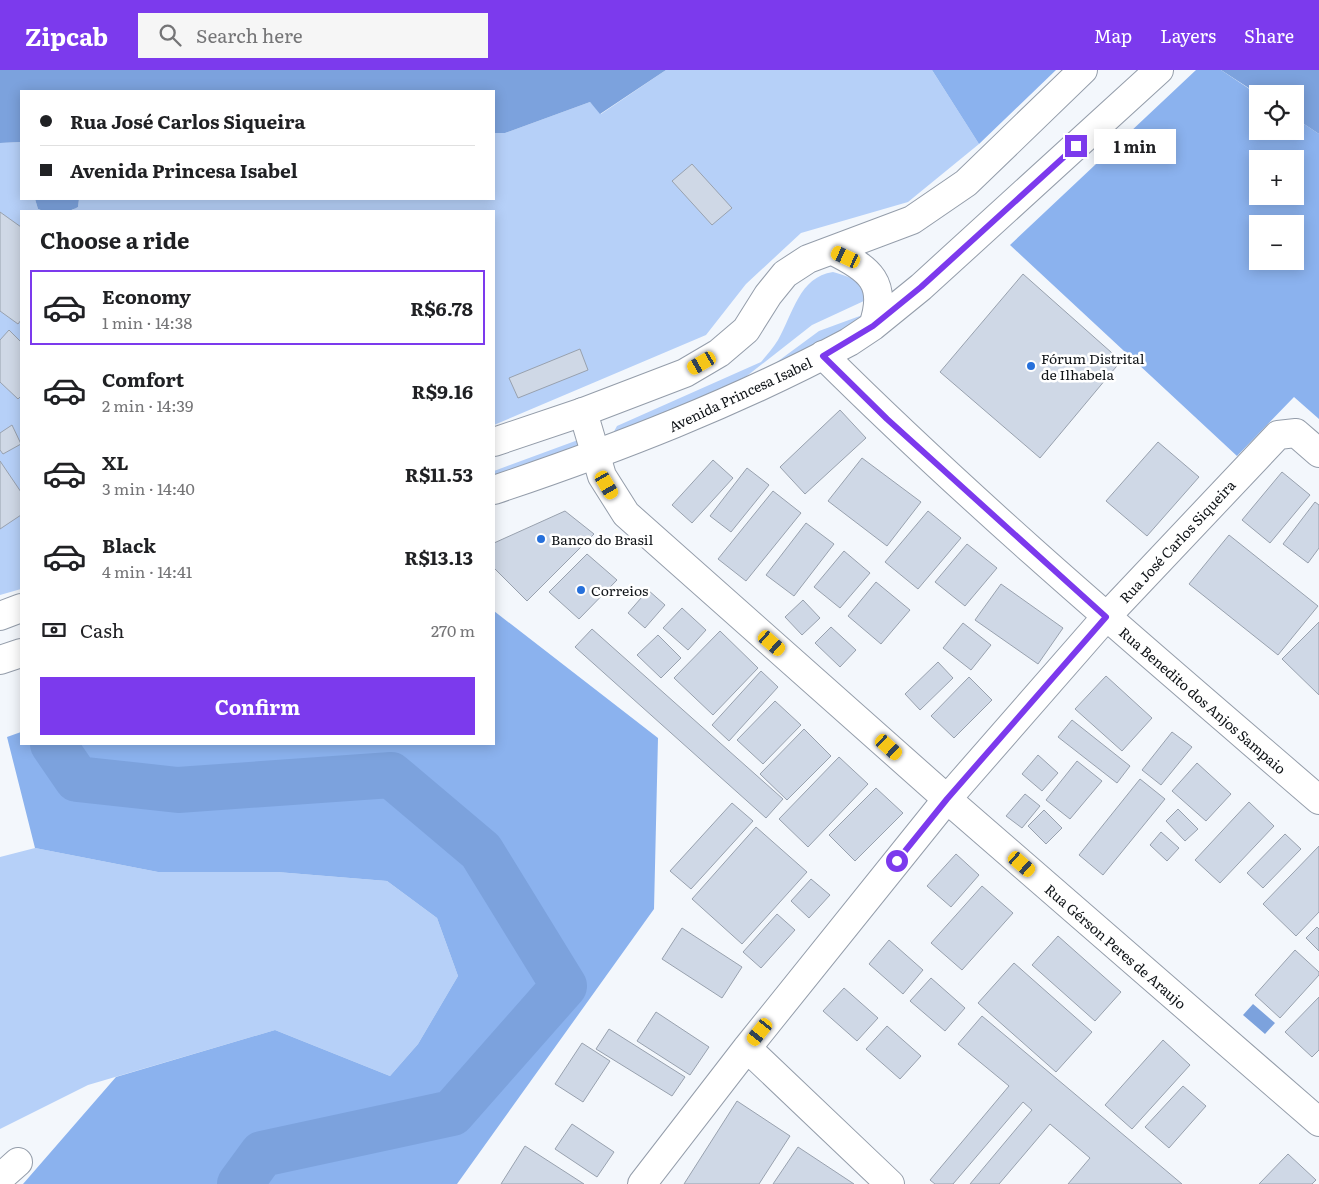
<!DOCTYPE html>
<html lang="en">
<head>
<meta charset="utf-8">
<style>
  :root { --surface:#fff; --page:#f6f6f6; --text:#202124; --muted:#757577; --line:#e0e0e0; --accent:#7c3aed }
  body { margin:0; font-family:Literata,serif; background:var(--page); color:var(--text); height:100vh; display:flex; flex-direction:column; font-size:19px; white-space:nowrap }
  * { box-sizing:border-box; margin:0 }
  p { font-size:16px; color:var(--muted) }
  .icon { flex:none; width:28px; height:28px; fill:none; stroke:currentColor; stroke-width:2; stroke-linecap:round; stroke-linejoin:round }
  .map { position:relative; flex:1; overflow:hidden }
  .panel { position:absolute; left:20px; top:140px; width:475px; height:535px; display:flex; flex-direction:column; background:var(--surface); border-radius:0px; box-shadow:0 2px 12px #0003 }
  .panel>* { flex:none }
  .banner { position:absolute; left:20px; top:20px; width:475px; height:110px; border-radius:0px; box-shadow:0 2px 12px #0003; display:grid; align-content:center; height:110px; padding:0 20px; background:var(--surface) }
  .fabs { position:absolute; left:1249px; top:15px; display:grid; gap:10px }
  .fabs a { display:grid; place-items:center; width:55px; height:55px; border-radius:0px; background:var(--surface); box-shadow:0 2px 12px #0003; font-size:25px }
  .end { position:absolute; width:22px; height:22px; margin:-11px; border:6px solid #7c3aed; background:#fff; box-shadow:0 0 0 2px #fff }
  .from { border-radius:50% }
  .bubble { position:absolute; height:35px; border-radius:0px; background:var(--surface); box-shadow:0 2px 12px #0003; font-size:16px; font-weight:700; line-height:35px; text-align:center }
  .car { position:absolute; width:15px; height:30px; margin:-15px -8px; border-radius:6px; box-shadow:0 0 4px 1px #0007; background:linear-gradient(#f5c518 24%,#345 0 40%,#f5c518 0 76%,#345 0 86%,#f5c518 0) }
  .banner b { display:flex; align-items:center; gap:18px; height:48px; font-size:19px }
  .banner b+b { border-top:1px solid var(--line) }
  .banner i { width:12px; height:12px; background:var(--text) }
  ul { padding:0; list-style:none }
  li { display:flex; align-items:center; gap:15px; height:75px; margin:0 10px 8px; padding:0 10px; border:2px solid transparent; border-radius:0px }
  li div { flex:1 }
  li b { display:block; font-size:19px }
  li em { font-style:normal; font-weight:700 }
  li.selected { border-color:var(--accent) }
  li>.icon { width:45px; height:45px; stroke-width:1.5 }
  h2 { padding:0 20px; font-size:22px; line-height:60px }
  .pay { display:flex; align-items:center; gap:12px; height:55px; padding:0 20px; font-size:19px }
  .pay p { margin-inline-start:auto }
  .action { display:flex; gap:10px; margin-top:auto; padding:10px 20px }
  .action a { flex:1; height:58px; border-radius:0px; background:var(--accent); color:#fff; font-size:20px; font-weight:700; line-height:58px; text-align:center }
  header { display:flex; align-items:center; gap:30px; box-sizing:border-box; height:70px; padding:0 25px; background:var(--accent); color:#fff }
  header strong { font-size:24px }
  nav { display:flex; gap:28px; margin-inline-start:auto; font-size:18px }
  .search { width:350px; height:45px; background:var(--page); display:flex; align-items:center; gap:12px; box-sizing:border-box; padding:0 18px; border-radius:0px; color:var(--muted); font-size:19px }
  .map>svg:first-child { display:block }
  .green { fill:#b6d0f8 }
  .forest { fill:#8bb2ee; fill-rule:evenodd }
  .water { fill:#7ca2dd }
  .lines { fill:none; stroke-linecap:round; stroke-linejoin:round }
  .river { stroke:#7ca2dd; stroke-width:46 }
  .building { fill:#cfd8e6; stroke:#98a1ae }
  .minor-casing { stroke:#949daa; stroke-width:30 }
  .major-casing { stroke:#949daa; stroke-width:30 }
  .minor { stroke:#fff; stroke-width:28 }
  .major { stroke:#fff; stroke-width:28 }
  .route { stroke:#7c3aed; stroke-width:6 }
  .poi-dot { fill:#2670db; stroke:#fff; stroke-width:2 }
  .labels { text-anchor:middle; dominant-baseline:central; stroke-width:5; stroke-linejoin:round; paint-order:stroke }
  .poi-label { font-size:14px; fill:#101418; stroke:#fff; text-anchor:start }
  .street-label { font-size:14px; fill:#101418; stroke:#fff }
</style>
</head>
<body>
<header>
<strong>Zipcab</strong>
<div class="search"><svg class="icon" aria-label="search" viewBox="0 0 24 24"><circle cx="10" cy="10" r="6"/><path d="M15 15l6 6"/></svg>Search here</div>
<nav><a>Map</a><a>Layers</a><a>Share</a></nav>
</header>
<div class="map">
<svg width="1319" height="1114" viewBox="0 0 1319 1114">
  <rect width="100%" height="100%" fill="#f3f7fc"/>
  <!-- green -->
  <path class="green" d="M666 0H932L979 74 908 132 801 163 746 214 706 265 494 355V141H70L78 137 79 129H494V63H505L590 32 601 44Z
    M21 72V129H35L38 139 43 141H21V519L0 525V73Z
    M833 202C852 208 862 209 866 230L812 255 743 309 699 331 612 365 617 356 761 292C767 285 773 278 778 270 793 244 799 207 833 202Z
    M868 243 863 255 751 311 819 261Z
    M578 370 577 378 494 408V401Z
    M35 778 158 802H277L387 811 437 848 458 906 418 974 390 1006 275 960 88 1015 0 1059V787Z"/>
  <!-- forest -->
  <path class="forest" d="M932 0H1056L979 74Z
    M1196 0H1221L1257 24 1258 61H1295V48L1319 64V349L1294 327 1237 386 1010 175ZM1258 89H1295V126H1258ZM1258 154H1295V191H1258Z
    M494 541 658 668 654 839 457 1114H23L116 1007 275 960 390 1006 418 974 458 906 437 848 387 811 277 802H158L35 778 7 667 21 662V674H494Z"/>
  <!-- water -->
  <path class="water" d="M0 0H666L600 44 590 32 505 63H494V21H21V72L0 73Z
    M1221 0H1319V64L1295 48V24H1258Z
    M35 129H79L78 137C68 143 50 144 38 139Z
    M1253 934 1275 953 1265 964 1243 945Z"/>
  <g class="lines">
    <!-- river -->
    <path class="river" d="M53 674 77 709 178 720 391 705 481 781 564 916 452 1043 262 1084 240 1114"/>
  </g>
  <!-- building -->
  <path class="building" d="M692 94 732 138 712 155 672 111Z
    M0 142 21 157V250L18 254 0 241Z
    M1023 204 1121 291 1040 388 940 302Z
    M9 260 21 272V326L18 329 0 312V270Z
    M580 279 588 300 518 328 509 308Z
    M840 340 866 368 805 424 780 397Z
    M12 355 21 374 3 384 0 380V363Z
    M1158 372 1199 407 1147 466 1106 431Z
    M862 388 921 432 887 476 828 431Z
    M713 390 733 408 692 453 672 435Z
    M0 391 21 422V445L0 459Z
    M747 398 769 415 731 462 710 446Z
    M1282 402 1310 425 1270 473 1242 450Z
    M773 421 801 443 746 511 718 489Z
    M1315 432 1319 435V478L1308 493 1283 474Z
    M565 441 594 464 527 531 494 498V473Z
    M928 441 961 468 918 519 885 492Z
    M806 453 834 474 794 526 766 505Z
    M1229 465 1318 536 1278 585 1189 514Z
    M967 474 997 498 965 536 935 512Z
    M844 481 870 503 840 538 814 517Z
    M587 484 617 510 579 549 549 522Z
    M876 512 910 540 881 574 848 546Z
    M1001 514 1063 558 1038 594 975 550Z
    M648 520 665 535 645 558 628 543Z
    M803 530 820 548 802 565 785 547Z
    M682 538 706 560 688 580 663 558Z
    M1319 552V625L1282 589Z
    M963 553 991 575 971 600 943 578Z
    M831 557 856 580 840 597 815 573Z
    M592 559 783 729 766 748 575 577Z
    M720 561 758 598 713 645 674 608Z
    M658 565 681 588 661 608 637 585Z
    M938 592 953 608 920 640 905 624Z
    M761 601 778 617 729 671 712 655Z
    M1106 606 1152 648 1122 681 1075 639Z
    M969 607 992 630 954 668 931 646Z
    M775 631 801 655 763 694 737 670Z
    M1072 650 1130 696 1117 713 1058 667Z
    M804 659 831 686 787 730 760 704Z
    M1172 662 1192 677 1161 715 1142 700Z
    M1038 685 1058 703 1042 721 1022 704Z
    M839 687 868 714 808 777 779 749Z
    M1077 691 1102 711 1070 749 1046 730Z
    M1197 693 1231 724 1206 751 1172 721Z
    M1140 709 1165 729 1103 805 1079 785Z
    M876 718 903 743 855 791 829 765Z
    M1025 724 1040 736 1022 758 1006 746Z
    M1249 732 1274 756 1220 813 1195 790Z
    M732 733 753 751 691 819 670 801Z
    M1178 739 1198 759 1185 771 1166 751Z
    M1044 740 1062 758 1046 774 1028 756Z
    M756 757 807 802 742 874 692 829Z
    M1161 762 1179 778 1167 791 1150 775Z
    M1285 764 1301 779 1263 818 1247 803Z
    M1319 776V842L1296 866 1263 834Z
    M956 784 979 805 951 837 927 816Z
    M811 809 830 825 809 848 791 831Z
    M982 816 1013 843 962 900 931 873Z
    M777 844 795 860 761 898 743 882Z
    M1317 857 1319 859V881L1306 868Z
    M682 858 742 897 722 928 662 889Z
    M1058 866 1121 922 1095 951 1032 895Z
    M889 870 923 900 903 924 869 894Z
    M1295 880 1319 902V905L1280 948 1255 925Z
    M1014 893 1092 962 1056 1002 978 933Z
    M931 908 965 938 945 961 910 931Z
    M844 918 878 948 857 971 823 941Z
    M1319 927V980L1312 987 1285 962Z
    M656 942 709 977 690 1005 637 971Z
    M982 946 1182 1114H1068L1090 1088 1050 1054 999 1114H970L1032 1040 1023 1032 953 1114H935L930 1110 1009 1016 958 974Z
    M887 956 921 986 900 1009 866 979Z
    M609 959 685 1007 672 1026 596 979Z
    M1163 970 1190 995 1132 1059 1105 1035Z
    M582 973 610 991 583 1032 555 1014Z
    M1183 1016 1206 1036 1169 1078 1145 1057Z
    M737 1031 790 1066 759 1114H684Z
    M572 1054 614 1082 597 1107 555 1079Z
    M525 1076 584 1114H501Z
    M798 1077 854 1114H773Z
    M1288 1084 1316 1110 1312 1114H1259Z"/>
  <g class="lines">
    <defs>
      <path id="minor" d="M823 285C981 442 1151 585 1319 730
        M583 342 602 406 626 444 947 729 1319 1052
        M747 978 890 1114
        M0 1108 18 1092
        M642 1114 747 978 947 729 1106 547 1278 365 1296 363 1319 383"/>
      <path id="major" d="M833 181C870 199 888 213 873 256
        M494 372 583 342 685 303 719 283 746 260 768 225 785 204 808 189 912 150 966 113 1083 0
        M494 420C616 379 735 333 849 272L873 256 921 217 1159 0
        M0 546 21 538
        M0 590 21 583"/>
    </defs>
    <!-- minor casing -->
    <use href="#minor" class="minor-casing"/>
    <!-- major casing -->
    <use href="#major" class="major-casing"/>
    <!-- minor -->
    <use href="#minor" class="minor"/>
    <!-- major -->
    <use href="#major" class="major"/>
  </g>
  <g class="lines">
    <!-- route -->
    <path class="route" d="M897 791 947 729 1106 547 887 349 823 286 873 256 921 217 1076 76"/>
  </g>
  <!-- markers -->
  <g class="poi-dot">
    <circle cx="1031" cy="296" r="5"/>
    <circle cx="541" cy="469" r="5"/>
    <circle cx="581" cy="520" r="5"/>
  </g>
  <g class="labels">
    <!-- poi labels -->
    <g class="poi-label">
      <text x="1041" y="288">Fórum Distrital<tspan x="1041" dy="16">de Ilhabela</tspan></text>
      <text x="551" y="469">Banco do Brasil</text>
      <text x="591" y="520">Correios</text>
    </g>
    <!-- street labels -->
    <g class="street-label">
      <text transform="translate(740 324) rotate(-25)">Avenida Princesa Isabel</text>
      <text transform="translate(1177 471) rotate(-47)">Rua José Carlos Siqueira</text>
      <text transform="translate(1203 630) rotate(41)">Rua Benedito dos Anjos Sampaio</text>
      <text transform="translate(1116 876) rotate(41)">Rua Gérson Peres de Araujo</text>
    </g>
  </g>
</svg>
<div class="fabs">
<a><svg class="icon" aria-label="locate" viewBox="0 0 24 24"><circle cx="12" cy="12" r="6"/><path d="M12 2v4M12 18v4M2 12h4M18 12h4"/></svg></a>
<a>+</a>
<a>−</a>
</div>
<i class="end from" style="left:897px;top:791px"></i>
<i class="end" style="left:1076px;top:76px"></i>
<div class="bubble" style="left:1094px;top:59px;width:82px">1 min</div>
<i class="car" style="left:846px;top:187px;rotate:295deg"></i>
<i class="car" style="left:702px;top:293px;rotate:240deg"></i>
<i class="car" style="left:607px;top:415px;rotate:150deg"></i>
<i class="car" style="left:772px;top:573px;rotate:131deg"></i>
<i class="car" style="left:889px;top:677px;rotate:132deg"></i>
<i class="car" style="left:1022px;top:794px;rotate:131deg"></i>
<i class="car" style="left:760px;top:962px;rotate:219deg"></i>
<div class="banner">
<b><i class="from"></i>Rua José Carlos Siqueira</b>
<b><i></i>Avenida Princesa Isabel</b>
</div>
<section class="panel">
<h2>Choose a ride</h2>
<ul>
<li class="selected"><svg class="icon" aria-label="car" viewBox="0 0 24 24"><path d="M5 17H2v-5l4-1 3-4h7l3 4 3 1v5h-3M9 17h6M6 11h13"/><circle cx="7" cy="17" r="2"/><circle cx="17" cy="17" r="2"/></svg><div><b>Economy</b><p>1 min · 14:38</p></div><em>R$6.78</em></li>
<li><svg class="icon" aria-label="car" viewBox="0 0 24 24"><path d="M5 17H2v-5l4-1 3-4h7l3 4 3 1v5h-3M9 17h6M6 11h13"/><circle cx="7" cy="17" r="2"/><circle cx="17" cy="17" r="2"/></svg><div><b>Comfort</b><p>2 min · 14:39</p></div><em>R$9.16</em></li>
<li><svg class="icon" aria-label="car" viewBox="0 0 24 24"><path d="M5 17H2v-5l4-1 3-4h7l3 4 3 1v5h-3M9 17h6M6 11h13"/><circle cx="7" cy="17" r="2"/><circle cx="17" cy="17" r="2"/></svg><div><b>XL</b><p>3 min · 14:40</p></div><em>R$11.53</em></li>
<li><svg class="icon" aria-label="car" viewBox="0 0 24 24"><path d="M5 17H2v-5l4-1 3-4h7l3 4 3 1v5h-3M9 17h6M6 11h13"/><circle cx="7" cy="17" r="2"/><circle cx="17" cy="17" r="2"/></svg><div><b>Black</b><p>4 min · 14:41</p></div><em>R$13.13</em></li>
</ul>
<div class="pay"><svg class="icon" aria-label="cash" viewBox="0 0 24 24"><path d="M3 7h18v10H3z"/><circle cx="12" cy="12" r="2"/></svg>Cash<p>270 m</p></div>
<div class="action"><a>Confirm</a></div>
</section>
</div>
</body>
</html>
